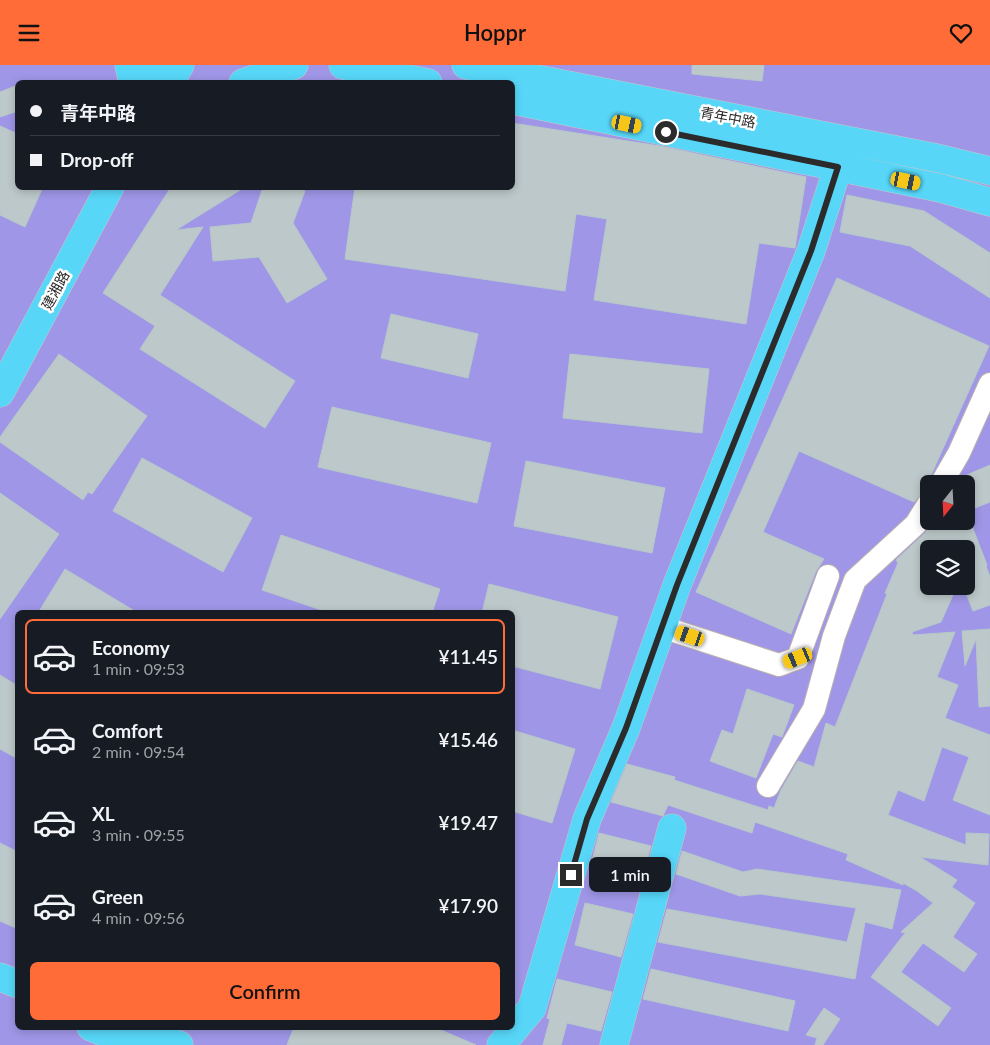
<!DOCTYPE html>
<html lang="en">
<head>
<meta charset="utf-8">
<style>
  :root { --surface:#171b24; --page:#242831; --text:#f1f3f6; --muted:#9ea1a6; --line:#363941; --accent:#ff6c38 }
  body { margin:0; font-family:Lato,"Noto Sans SC",sans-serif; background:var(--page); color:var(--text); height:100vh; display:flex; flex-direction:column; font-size:19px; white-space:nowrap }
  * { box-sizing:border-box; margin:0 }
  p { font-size:16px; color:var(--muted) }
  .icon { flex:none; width:28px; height:28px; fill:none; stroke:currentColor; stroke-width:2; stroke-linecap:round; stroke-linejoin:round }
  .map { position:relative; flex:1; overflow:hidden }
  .drawer { position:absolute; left:15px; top:545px; width:500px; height:420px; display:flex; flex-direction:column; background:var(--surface); border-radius:8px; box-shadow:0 2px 8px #0003 }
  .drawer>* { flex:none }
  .guide { position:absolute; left:15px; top:15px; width:500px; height:110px; border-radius:8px; box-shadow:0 2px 8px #0003; display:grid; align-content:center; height:110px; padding:0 15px; background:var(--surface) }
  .needle { width:32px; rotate:198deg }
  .fabs { position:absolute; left:920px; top:410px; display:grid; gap:10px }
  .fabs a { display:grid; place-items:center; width:55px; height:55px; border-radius:8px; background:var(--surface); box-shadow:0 2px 8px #0003; font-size:25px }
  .end { position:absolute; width:22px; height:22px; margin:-11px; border:6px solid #2b2b2b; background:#fff; box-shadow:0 0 0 2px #fff }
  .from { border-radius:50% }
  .bubble { position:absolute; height:35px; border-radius:8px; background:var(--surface); box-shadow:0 2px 8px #0003; font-size:16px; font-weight:600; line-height:35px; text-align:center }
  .car { position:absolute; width:15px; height:30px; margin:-15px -8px; border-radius:6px; box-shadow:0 0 4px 1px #0007; background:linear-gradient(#f5c518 24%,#345 0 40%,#f5c518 0 76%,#345 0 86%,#f5c518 0) }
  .guide b { display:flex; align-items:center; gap:18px; height:48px; font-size:19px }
  .guide b+b { border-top:1px solid var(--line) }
  .guide i { width:12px; height:12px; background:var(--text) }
  ul { padding:9px 0 0; list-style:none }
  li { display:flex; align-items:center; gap:15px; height:75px; margin:0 10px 8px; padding:0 5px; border:2px solid transparent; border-radius:8px }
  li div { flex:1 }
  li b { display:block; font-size:19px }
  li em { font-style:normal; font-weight:600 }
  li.current { border-color:var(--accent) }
  li>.icon { width:45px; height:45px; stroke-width:1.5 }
  .cta { display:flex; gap:10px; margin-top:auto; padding:10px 15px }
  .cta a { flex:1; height:58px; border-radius:8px; background:var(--accent); color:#111; font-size:20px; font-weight:600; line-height:58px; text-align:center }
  header { display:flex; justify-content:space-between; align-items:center; height:65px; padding:0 15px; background:var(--accent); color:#111; font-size:22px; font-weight:600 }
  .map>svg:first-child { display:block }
  .green { fill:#9f96e7; fill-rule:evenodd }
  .building { fill:#bcc8c9; stroke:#b6c8c9 }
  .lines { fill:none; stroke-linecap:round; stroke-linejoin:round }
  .minor-casing { stroke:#bcb1ad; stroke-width:24 }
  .major-casing { stroke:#c8c8c8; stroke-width:29 }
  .minor { stroke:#fff; stroke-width:22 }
  .major { stroke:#57d6f8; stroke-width:28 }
  .route { stroke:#2b2b2b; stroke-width:6 }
  .labels { text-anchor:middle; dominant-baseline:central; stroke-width:5; stroke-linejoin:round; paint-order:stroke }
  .street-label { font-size:14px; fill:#2b2b2b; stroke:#fff }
</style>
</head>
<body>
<header><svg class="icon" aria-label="menu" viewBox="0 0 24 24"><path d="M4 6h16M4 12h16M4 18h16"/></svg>Hoppr<svg class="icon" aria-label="heart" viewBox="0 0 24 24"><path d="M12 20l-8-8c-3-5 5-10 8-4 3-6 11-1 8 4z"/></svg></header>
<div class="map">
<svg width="990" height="980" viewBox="0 0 990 980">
  <rect width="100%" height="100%" fill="#ddedee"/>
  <!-- green -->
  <path class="green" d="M0 0H990V980H0ZM18 18H512V122H18ZM929 419H966V456H929ZM929 484H966V521H929ZM18 548H512V962H18Z"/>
  <!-- building -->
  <path class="building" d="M692 0H764L762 16 692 9Z
    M18 20V46L0 52V27Z
    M512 58 660 81 806 112 795 183 759 178 746 259 594 235 607 154 576 149 565 226 345 194 355 122H512Z
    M0 61 18 69V122H43L25 162 0 150Z
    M171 122H245L176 165 203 162 160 230 295 316 265 363 140 284 155 261 103 228Z
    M263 122H295L305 126 293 158 327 214 287 238 259 192 213 196 210 162 251 158Z
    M847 130 924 146 990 188V233L910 181 840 167Z
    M837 213 989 281 924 426 914 437 799 386 763 467 824 494 816 506 791 569 696 527Z
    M391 249 478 269 468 313 381 293Z
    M59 289 147 351 92 429 88 427 83 435 0 377V372Z
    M570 289 709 304 702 368 563 353Z
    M332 342 491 378 477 438 318 402Z
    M142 393 252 453 223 507 113 446Z
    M526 396 665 423 652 488 514 461Z
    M990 400V437L975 443 962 412Z
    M0 428 59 469 0 554Z
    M933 456H970L987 500 986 501 990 512V540L973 546 966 528V514L975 511 966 490V484H929V521H957L941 557 912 567 913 570 955 567 937 612 958 620 945 653 990 670V750L953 735 969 692 942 682 924 736 898 725 888 750 966 780V768L989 769 988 800 920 792 957 815 952 822 975 838 953 872 977 889 964 907 923 878 901 907 951 943 938 961 871 912 905 868 901 867 933 838 917 826 903 818V820L846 795 848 789 755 757 752 768 668 740 663 751 611 737 627 699 675 712 674 715 768 745 769 741 774 743 781 725 798 696 814 702 826 658 835 662 887 529 885 528 898 498 896 495 925 468Z
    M281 470 440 524 432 548H330L262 525Z
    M65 504 138 548H38Z
    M489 519 618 552 600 624 512 601V548H482Z
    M990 564V641L979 642 976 574 965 601 962 566Z
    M0 610 18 621V694L0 684Z
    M747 624 794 640 782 672 773 669 756 713 710 696 722 665 733 669Z
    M512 665 575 684 552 758 512 746Z
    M599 768 651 781 640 821 589 808Z
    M0 778 18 787V864L0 856Z
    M682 786 743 807 757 804 901 825 892 864 865 857 855 914 658 877 667 844 847 877 856 843 760 829 740 831 676 809Z
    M585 838 633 849 621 892 575 880Z
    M651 904 795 936 788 966 643 934Z
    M557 914 612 927 601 966 567 958 561 980H543L550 954 547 953Z
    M824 943 840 954 823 980H815L817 973 806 970Z
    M294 962H434L476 980H287Z"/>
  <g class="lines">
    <defs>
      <path id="minor" d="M941 419 959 388 990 319
        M662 562 779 600 798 593 828 511
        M768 721 814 644 834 571 855 515 916 459 929 438"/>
      <path id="major" d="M129 0 133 18
        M343 0 428 18
        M466 0 937 93 990 106
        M148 18 156 0
        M169 18 180 0
        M243 18 294 0
        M512 35 940 123 990 137
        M0 328 110 122
        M0 912 18 919
        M91 962 137 980
        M133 962 179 980
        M501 980 532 943 587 754 626 663 677 520 811 186 838 102
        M614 980 672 763"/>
    </defs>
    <!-- minor casing -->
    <use href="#minor" class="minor-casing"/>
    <!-- major casing -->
    <use href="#major" class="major-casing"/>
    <!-- minor -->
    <use href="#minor" class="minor"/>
    <!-- major -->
    <use href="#major" class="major"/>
  </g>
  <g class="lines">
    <!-- route -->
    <path class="route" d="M571 810 587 754 626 663 677 520 811 186 838 102 666 67"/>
  </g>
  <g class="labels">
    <!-- street labels -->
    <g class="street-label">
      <text transform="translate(728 52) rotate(11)">青年中路</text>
      <text transform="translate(55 225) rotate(-62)">建湘路</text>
    </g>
  </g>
</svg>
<div class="fabs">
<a><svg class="needle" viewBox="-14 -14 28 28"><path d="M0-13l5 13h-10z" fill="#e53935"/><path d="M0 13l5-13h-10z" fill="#9ea1a6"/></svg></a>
<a><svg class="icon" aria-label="layers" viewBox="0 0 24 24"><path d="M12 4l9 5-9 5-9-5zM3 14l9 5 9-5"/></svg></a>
</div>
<i class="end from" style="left:666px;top:67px"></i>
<i class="end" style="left:571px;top:810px"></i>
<div class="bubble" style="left:589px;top:792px;width:82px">1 min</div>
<i class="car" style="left:627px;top:59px;rotate:102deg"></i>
<i class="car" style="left:906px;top:116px;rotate:102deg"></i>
<i class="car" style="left:690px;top:571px;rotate:289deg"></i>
<i class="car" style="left:798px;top:593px;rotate:248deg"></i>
<div class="guide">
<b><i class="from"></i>青年中路</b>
<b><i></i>Drop-off</b>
</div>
<section class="drawer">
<ul>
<li class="current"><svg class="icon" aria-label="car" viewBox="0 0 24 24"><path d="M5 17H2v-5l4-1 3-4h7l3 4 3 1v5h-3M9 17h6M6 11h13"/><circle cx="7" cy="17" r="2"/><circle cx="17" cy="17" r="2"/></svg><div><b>Economy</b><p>1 min · 09:53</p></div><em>¥11.45</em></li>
<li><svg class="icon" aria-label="car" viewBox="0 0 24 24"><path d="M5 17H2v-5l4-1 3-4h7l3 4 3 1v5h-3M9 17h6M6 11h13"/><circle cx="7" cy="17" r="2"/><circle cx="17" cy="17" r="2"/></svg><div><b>Comfort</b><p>2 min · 09:54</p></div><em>¥15.46</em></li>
<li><svg class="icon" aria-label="car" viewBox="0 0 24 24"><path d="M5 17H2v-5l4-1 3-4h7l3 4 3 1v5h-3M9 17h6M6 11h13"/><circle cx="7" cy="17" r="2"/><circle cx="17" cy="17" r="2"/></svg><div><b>XL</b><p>3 min · 09:55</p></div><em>¥19.47</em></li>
<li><svg class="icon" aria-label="car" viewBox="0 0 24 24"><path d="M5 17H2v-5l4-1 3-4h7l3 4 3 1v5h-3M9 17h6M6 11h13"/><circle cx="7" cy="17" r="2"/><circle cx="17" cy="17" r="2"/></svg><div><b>Green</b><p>4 min · 09:56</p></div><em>¥17.90</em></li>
</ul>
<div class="cta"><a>Confirm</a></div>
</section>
</div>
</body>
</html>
